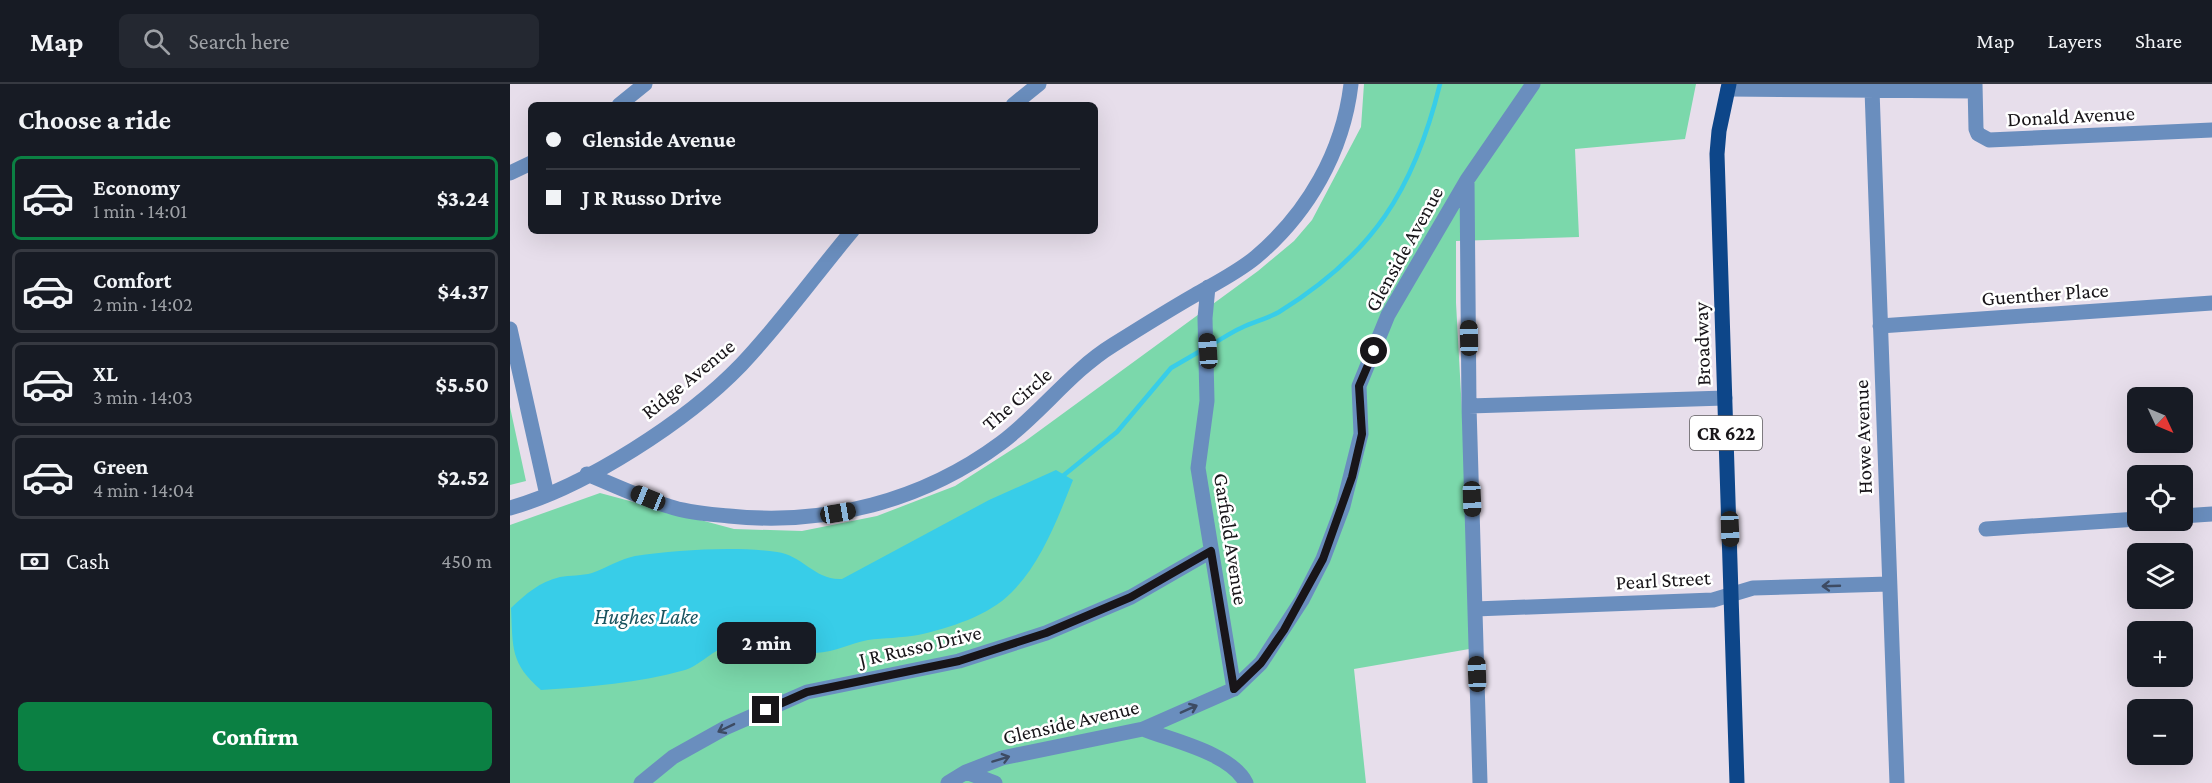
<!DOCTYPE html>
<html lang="en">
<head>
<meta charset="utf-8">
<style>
  :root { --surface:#171b24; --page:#242831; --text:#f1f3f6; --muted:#9ea1a6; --line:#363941; --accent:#0b8043 }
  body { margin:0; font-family:"Crimson Pro",serif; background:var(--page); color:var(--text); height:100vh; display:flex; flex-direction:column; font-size:22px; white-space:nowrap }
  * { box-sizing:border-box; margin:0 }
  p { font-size:20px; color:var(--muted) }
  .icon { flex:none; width:33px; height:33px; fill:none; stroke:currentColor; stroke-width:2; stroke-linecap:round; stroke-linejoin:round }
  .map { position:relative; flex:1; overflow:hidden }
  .drawer { display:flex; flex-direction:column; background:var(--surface); width:510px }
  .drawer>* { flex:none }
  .top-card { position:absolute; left:18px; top:18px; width:570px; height:132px; border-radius:9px; box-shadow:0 6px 24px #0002; display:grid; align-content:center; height:132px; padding:0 18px; background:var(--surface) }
  .needle { width:39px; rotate:134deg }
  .fabs { position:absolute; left:1617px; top:303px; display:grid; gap:12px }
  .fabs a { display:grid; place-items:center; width:66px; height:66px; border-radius:9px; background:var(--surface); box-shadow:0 6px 24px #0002; font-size:30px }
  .end { position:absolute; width:27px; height:27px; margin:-14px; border:8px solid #181519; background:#fff; box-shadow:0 0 0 3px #fff }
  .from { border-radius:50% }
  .bubble { position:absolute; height:42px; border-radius:9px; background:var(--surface); box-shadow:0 6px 24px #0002; font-size:20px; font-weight:800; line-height:42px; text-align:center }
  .car { position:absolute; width:18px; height:36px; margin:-18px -9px; border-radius:8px; box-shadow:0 0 4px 2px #0007; background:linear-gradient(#222 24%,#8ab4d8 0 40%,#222 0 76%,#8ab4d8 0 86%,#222 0) }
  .top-card b { display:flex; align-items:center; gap:21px; height:57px; font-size:22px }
  .top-card b+b { border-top:2px solid var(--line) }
  .top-card i { width:15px; height:15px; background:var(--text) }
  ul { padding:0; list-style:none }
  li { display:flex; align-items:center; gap:18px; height:84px; margin:0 12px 9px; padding:0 6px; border:3px solid var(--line); border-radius:9px }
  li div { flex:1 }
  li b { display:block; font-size:22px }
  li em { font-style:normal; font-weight:800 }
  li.on { border-color:var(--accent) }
  li>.icon { width:54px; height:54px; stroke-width:1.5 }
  h2 { padding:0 18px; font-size:27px; line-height:72px }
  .pay { display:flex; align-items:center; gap:15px; height:66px; padding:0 18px; font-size:22px }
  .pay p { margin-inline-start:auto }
  .cta { display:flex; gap:12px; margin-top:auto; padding:12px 18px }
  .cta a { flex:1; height:69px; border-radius:9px; background:var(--accent); color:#fff; font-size:24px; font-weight:800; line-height:69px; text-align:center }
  header { display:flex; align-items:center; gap:36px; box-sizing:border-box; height:84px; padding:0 30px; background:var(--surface); border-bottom:2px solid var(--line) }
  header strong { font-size:28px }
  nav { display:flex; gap:33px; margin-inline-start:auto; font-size:21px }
  .search { width:420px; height:54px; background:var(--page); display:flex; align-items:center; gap:15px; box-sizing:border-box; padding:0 21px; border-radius:9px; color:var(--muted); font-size:22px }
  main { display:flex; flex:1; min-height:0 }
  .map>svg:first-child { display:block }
  .green { fill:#7bd8ab }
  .water { fill:#38cde8 }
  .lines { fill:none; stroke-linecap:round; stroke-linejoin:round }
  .stream { stroke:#38cde8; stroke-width:4.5 }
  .minor { stroke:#6a8ebe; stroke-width:15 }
  .major { stroke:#0d4689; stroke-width:15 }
  .oneway { stroke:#3d4b63 }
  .route { stroke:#181519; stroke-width:8 }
  .labels { text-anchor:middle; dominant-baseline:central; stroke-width:5; stroke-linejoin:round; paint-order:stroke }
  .shield { fill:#fff; stroke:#5d5b5e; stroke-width:1.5 }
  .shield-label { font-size:20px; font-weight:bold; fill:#181519 }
  .street-label { font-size:21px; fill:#181519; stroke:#fff }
  .water-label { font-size:22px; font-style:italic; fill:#18535f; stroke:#fff }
</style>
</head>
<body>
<header>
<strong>Map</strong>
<div class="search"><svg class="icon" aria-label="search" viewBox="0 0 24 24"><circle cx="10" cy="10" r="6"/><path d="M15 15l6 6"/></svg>Search here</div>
<nav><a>Map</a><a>Layers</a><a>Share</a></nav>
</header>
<main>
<section class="drawer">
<h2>Choose a ride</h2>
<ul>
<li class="on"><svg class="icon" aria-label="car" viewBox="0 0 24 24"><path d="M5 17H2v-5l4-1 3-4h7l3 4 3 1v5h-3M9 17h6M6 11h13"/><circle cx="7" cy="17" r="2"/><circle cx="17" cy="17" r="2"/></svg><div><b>Economy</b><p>1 min · 14:01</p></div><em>$3.24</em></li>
<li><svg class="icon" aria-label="car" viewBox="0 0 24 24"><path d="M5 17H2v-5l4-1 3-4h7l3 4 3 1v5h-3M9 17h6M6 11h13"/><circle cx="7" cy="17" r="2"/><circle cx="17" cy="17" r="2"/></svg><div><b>Comfort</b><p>2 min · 14:02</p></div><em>$4.37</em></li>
<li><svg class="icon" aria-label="car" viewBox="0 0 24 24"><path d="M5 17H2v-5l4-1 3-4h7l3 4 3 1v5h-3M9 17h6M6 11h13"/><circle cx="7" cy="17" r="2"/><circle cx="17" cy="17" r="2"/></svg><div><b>XL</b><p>3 min · 14:03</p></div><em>$5.50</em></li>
<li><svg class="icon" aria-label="car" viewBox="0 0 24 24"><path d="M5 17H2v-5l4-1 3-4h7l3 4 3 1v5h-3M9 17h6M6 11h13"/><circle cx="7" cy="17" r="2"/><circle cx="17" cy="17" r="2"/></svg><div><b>Green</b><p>4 min · 14:04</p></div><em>$2.52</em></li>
</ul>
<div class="pay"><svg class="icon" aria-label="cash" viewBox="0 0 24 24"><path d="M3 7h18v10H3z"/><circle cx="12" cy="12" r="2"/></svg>Cash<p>450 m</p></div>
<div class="cta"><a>Confirm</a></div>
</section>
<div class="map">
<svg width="1702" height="699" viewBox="0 0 1702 699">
  <rect width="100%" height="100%" fill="#e7deeb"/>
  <!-- green -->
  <path class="green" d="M854 0H1186L1175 55 1065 65 1069 153 946 157V219L965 564 844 585 856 699H0V441L90 409 224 445 292 447 367 432 445 402 514 358 748 187 784 157 802 136 851 43Z
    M0 323 16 397 0 401Z"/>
  <!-- water -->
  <path class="water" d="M546 386 563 396C548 434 531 479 502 508 479 532 439 544 408 551 391 554 374 554 358 556 340 559 327 568 305 569 277 570 247 556 219 562 203 565 191 581 175 586 129 599 79 603 31 606 0 579 3 564 1 524 16 510 29 498 50 493 60 491 72 492 82 489 96 484 110 475 125 472 167 466 224 462 267 468 292 471 306 497 332 495L479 416Z"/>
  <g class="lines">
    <!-- stream -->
    <path class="stream" d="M699 262C710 256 720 249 731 244 743 238 757 235 769 228 863 170 904 106 930 0
      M554 391 607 348 661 284 692 266"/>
    <!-- minor -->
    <path class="minor" d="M1465 0 1466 45 1468 50 1479 56 1702 46
      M1218 5 1465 7
      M1362 6 1387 699
      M109 21 135 0
      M503 21 529 0
      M0 89 21 79
      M957 96 959 322 970 699
      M698 203 695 234 697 317 688 384 724 605
      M1370 242 1702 219
      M0 245 37 411
      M959 322 1215 314
      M77 390C104 401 131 414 158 422 178 429 199 430 219 432 316 442 413 417 491 359 531 329 561 287 603 261 630 244 657 227 685 211 706 199 728 188 746 173 798 129 833 68 841 0
      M0 424C75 403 177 337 231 281 271 239 305 191 342 147
      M1672 432 1702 430
      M1476 445 1628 435
      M965 525 1203 516 1243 504 1379 500
      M633 645C663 657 721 669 736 699
      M456 688 485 699
      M131 699 163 673 215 644 297 608 449 577 536 549 621 513 701 467
      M438 699 456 688 492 674 633 645 724 605 751 579 792 516 813 475 833 422 851 350 849 302 878 231 957 96 1023 0"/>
    <!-- major -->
    <path class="major" d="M1219 0 1209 47 1207 70 1227 699"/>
  </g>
  <!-- one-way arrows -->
  <defs><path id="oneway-shaft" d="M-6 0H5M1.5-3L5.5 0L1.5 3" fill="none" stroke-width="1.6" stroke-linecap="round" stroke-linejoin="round" transform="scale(1.5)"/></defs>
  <g class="oneway">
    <use href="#oneway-shaft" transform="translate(1321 502) rotate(178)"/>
    <use href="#oneway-shaft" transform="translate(679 625) rotate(-24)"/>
    <use href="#oneway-shaft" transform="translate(216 644) rotate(154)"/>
    <use href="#oneway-shaft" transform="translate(491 675) rotate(-17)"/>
  </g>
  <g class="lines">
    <!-- route -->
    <path class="route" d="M256 626 297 608 449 577 536 549 621 513 701 467 724 605 751 579 774 546 813 475 842 393 852 350 849 302 864 267"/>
  </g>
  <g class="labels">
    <!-- shield labels -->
    <rect class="shield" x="1180" y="332" width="72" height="34" rx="4.5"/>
    <g class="shield-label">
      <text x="1216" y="349">CR 622</text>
    </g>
    <!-- street labels -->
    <g class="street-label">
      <text transform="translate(1561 32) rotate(-3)">Donald Avenue</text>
      <text transform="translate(894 165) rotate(-61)">Glenside Avenue</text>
      <text transform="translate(1535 210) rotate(-4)">Guenther Place</text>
      <text transform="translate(1192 260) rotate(-92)">Broadway</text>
      <text transform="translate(178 295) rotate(-39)">Ridge Avenue</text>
      <text transform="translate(507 315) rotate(-41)">The Circle</text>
      <text transform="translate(1353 353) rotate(-92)">Howe Avenue</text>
      <text transform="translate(721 455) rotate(81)">Garfield Avenue</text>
      <text transform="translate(1153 496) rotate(-3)">Pearl Street</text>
      <text transform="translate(410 562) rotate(-13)">J R Russo Drive</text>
      <text transform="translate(561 638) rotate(-13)">Glenside Avenue</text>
    </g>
    <!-- water labels -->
    <g class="water-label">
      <text x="136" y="532">Hughes Lake</text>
    </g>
  </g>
</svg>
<div class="fabs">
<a><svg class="needle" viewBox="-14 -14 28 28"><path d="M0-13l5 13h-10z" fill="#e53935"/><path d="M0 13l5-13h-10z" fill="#9ea1a6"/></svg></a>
<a><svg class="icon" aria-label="locate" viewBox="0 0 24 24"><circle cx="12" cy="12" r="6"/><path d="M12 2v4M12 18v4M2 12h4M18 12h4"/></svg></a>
<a><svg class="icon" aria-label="layers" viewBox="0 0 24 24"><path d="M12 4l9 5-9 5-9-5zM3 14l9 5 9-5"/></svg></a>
<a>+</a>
<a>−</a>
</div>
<i class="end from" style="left:864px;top:267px"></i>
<i class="end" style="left:256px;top:626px"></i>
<div class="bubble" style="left:207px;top:538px;width:99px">2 min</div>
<i class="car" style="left:959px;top:254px;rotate:359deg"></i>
<i class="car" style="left:698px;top:267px;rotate:356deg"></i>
<i class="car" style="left:138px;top:414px;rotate:292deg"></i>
<i class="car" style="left:962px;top:415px;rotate:178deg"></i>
<i class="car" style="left:328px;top:429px;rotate:80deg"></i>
<i class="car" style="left:1220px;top:445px;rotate:178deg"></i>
<i class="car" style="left:967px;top:590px;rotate:358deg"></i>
<div class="top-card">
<b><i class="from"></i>Glenside Avenue</b>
<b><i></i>J R Russo Drive</b>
</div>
</div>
</main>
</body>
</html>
